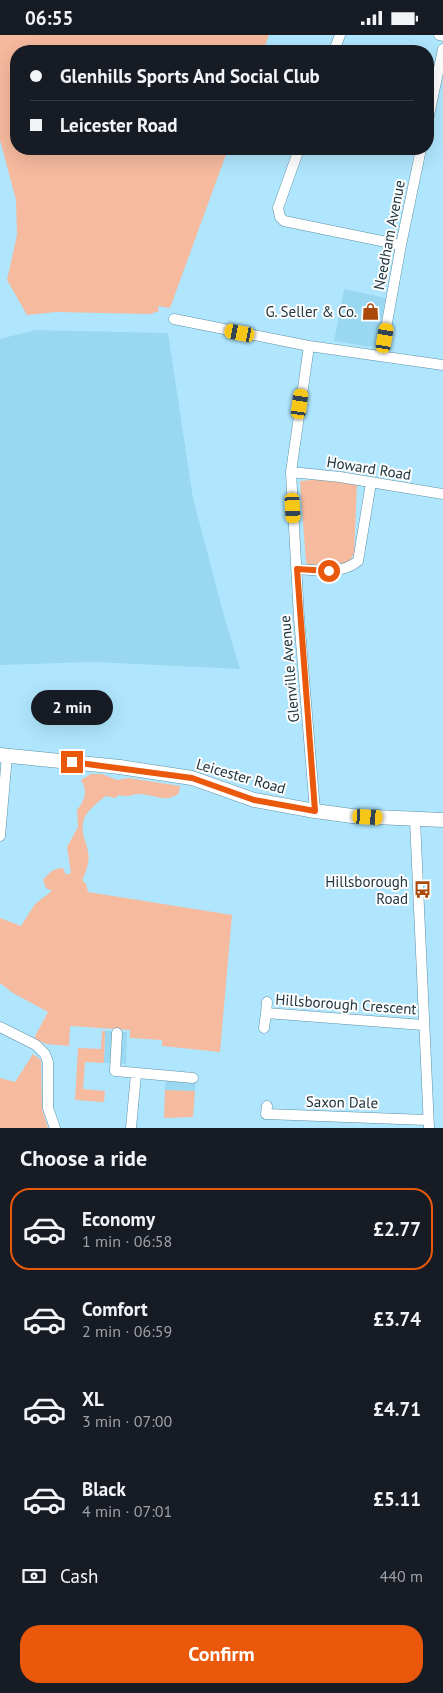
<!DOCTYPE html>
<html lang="en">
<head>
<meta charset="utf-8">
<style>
  :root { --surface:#171b24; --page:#242831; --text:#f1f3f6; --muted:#9ea1a6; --line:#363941; --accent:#ea580c }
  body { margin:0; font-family:"PT Sans",sans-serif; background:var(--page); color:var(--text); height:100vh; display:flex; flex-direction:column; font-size:19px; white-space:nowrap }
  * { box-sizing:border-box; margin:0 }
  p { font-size:16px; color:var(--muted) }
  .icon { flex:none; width:28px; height:28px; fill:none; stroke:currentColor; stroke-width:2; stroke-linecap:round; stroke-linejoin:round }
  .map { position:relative; height:1093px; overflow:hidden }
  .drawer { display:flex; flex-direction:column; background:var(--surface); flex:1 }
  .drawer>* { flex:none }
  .guide { position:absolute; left:10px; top:10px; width:424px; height:110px; border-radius:20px; box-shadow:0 5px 20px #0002; display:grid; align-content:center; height:110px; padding:0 20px; background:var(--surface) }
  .end { position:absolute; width:22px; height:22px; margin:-11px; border:6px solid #ea580c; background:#fff; box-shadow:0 0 0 2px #fff }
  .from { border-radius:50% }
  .bubble { position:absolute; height:35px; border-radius:18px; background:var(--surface); box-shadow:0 5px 20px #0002; font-size:16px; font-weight:800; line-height:35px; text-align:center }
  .car { position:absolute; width:15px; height:30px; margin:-15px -8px; border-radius:6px; box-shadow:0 0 4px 1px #0007; background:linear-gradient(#f5c518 24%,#345 0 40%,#f5c518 0 76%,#345 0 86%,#f5c518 0) }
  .guide b { display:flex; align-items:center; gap:18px; height:48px; font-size:19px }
  .guide b+b { border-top:1px solid var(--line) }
  .guide i { width:12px; height:12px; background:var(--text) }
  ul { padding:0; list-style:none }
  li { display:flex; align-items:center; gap:15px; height:82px; margin:0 10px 8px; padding:0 10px; border:2px solid transparent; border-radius:20px }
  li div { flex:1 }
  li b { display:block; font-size:19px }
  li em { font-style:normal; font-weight:800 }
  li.active { border-color:var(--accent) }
  li>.icon { width:45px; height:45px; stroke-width:1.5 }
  h2 { padding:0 20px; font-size:22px; line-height:60px }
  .pay { display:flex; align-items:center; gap:12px; height:55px; padding:0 20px; font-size:19px }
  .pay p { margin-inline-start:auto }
  .button { display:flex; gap:10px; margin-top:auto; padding:10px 20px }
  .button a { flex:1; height:58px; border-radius:20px; background:var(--accent); color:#fff; font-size:20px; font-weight:800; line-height:58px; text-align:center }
  .status { display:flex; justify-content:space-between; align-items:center; height:35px; padding:0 25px; background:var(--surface); direction:ltr }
  .status svg { height:14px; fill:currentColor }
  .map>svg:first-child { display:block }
  .built { fill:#9ad8f2 }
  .green { fill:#f6ba9e }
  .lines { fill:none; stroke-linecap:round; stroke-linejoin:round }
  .minor-casing { stroke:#5e92a7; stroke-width:11 }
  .major-casing { stroke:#5e92a7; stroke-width:15 }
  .minor { stroke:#fff; stroke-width:10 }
  .major { stroke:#fff; stroke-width:14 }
  .route { stroke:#ea580c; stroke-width:6 }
  .labels { text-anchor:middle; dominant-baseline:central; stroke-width:4; stroke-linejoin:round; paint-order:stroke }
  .street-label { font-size:15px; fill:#20363f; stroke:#fdfdfd }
  .poi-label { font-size:15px; fill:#20363f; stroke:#fdfdfd; text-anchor:end }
</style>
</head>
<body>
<div class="status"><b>06:55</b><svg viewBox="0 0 49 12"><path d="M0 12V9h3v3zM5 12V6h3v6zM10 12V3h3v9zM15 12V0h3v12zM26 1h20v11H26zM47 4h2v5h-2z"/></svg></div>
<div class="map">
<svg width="443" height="1093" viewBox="0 0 443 1093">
  <rect width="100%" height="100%" fill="#afe6fd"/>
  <!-- built -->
  <path class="built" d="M344 254 386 263 376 308 371 312 334 306Z
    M35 295 168 298 193 463 223 577 240 634 93 627 0 630V304Z
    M105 996 127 997 126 1029 104 1028Z
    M166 1038 196 1040 195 1056 165 1055Z"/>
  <!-- green -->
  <path class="green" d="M0 0H269L263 16H16V114H228L170 273 158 271 159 276 150 279 56 277 27 280 7 245 17 200 16 165 0 105Z
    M325 444 357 449 354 519 348 528 310 530 306 528 300 446Z
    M91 739H102L117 745 129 743 180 751 179 758C166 769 154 759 139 759 131 759 128 763 119 760L115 763 106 761C100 765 86 777 84 784 77 808 99 812 82 845L86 849 88 857 232 880 220 1017 162 1011V1005L130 1003V995L70 991 69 1011 46 1009 34 1003 48 977 13 958 0 948V883L21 891 35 869 52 856 46 853 43 845C49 838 53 833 63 833L66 840 71 838 67 812 78 792 77 775C85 765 88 756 81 745Z
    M102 996H105L104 1028 85 1027 83 1054 105 1056 104 1067 75 1065 78 1013 101 1014Z
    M33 1019 41 1025 42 1074 48 1093H0V1043L15 1047Z
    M165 1055 195 1056 193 1082 164 1083Z"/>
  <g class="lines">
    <defs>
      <path id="minor" d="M439 0 443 1
        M334 16 340 0
        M428 85 443 14
        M299 114 278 173 280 182 284 186 401 210
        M174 284 309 311 443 330
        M309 311 291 437 299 583 315 776
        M381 321 401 210 421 114
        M291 437 340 442 443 459
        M297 534C318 535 341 540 358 526L371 448
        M415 785 429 1093
        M0 801 7 721
        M266 978 267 967
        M0 992 36 1010 45 1019 48 1027V1073L55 1093
        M264 993 266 978 423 990
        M117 998 115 1036 193 1043
        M267 1071 266 1079 427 1085
        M131 1093 136 1039"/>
      <path id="major" d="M0 720 120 732 192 743 254 765 315 776 352 781 443 785"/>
    </defs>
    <!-- minor casing -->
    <use href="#minor" class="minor-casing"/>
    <!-- major casing -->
    <use href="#major" class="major-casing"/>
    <!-- minor -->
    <use href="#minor" class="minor"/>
    <!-- major -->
    <use href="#major" class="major"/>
  </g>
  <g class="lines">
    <!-- route -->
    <path class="route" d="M72 727 192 743 254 765 315 776 297 534 329 536"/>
  </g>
  <!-- icons -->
  <defs>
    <symbol id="shop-bare" viewBox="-9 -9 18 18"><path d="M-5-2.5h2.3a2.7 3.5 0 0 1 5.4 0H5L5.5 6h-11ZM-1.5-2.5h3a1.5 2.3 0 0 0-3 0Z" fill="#ab490b" stroke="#fdfdfd" stroke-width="2.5" paint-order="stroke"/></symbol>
    <symbol id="bus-bare" viewBox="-9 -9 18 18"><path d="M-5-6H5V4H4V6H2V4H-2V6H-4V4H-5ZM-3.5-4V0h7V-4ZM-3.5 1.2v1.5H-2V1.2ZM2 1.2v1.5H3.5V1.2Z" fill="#ab490b" stroke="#fdfdfd" stroke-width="2.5" paint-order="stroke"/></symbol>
  </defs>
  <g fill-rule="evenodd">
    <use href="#shop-bare" x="358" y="264" width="25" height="25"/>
    <use href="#bus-bare" x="410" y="842" width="25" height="25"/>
  </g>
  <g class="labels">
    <!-- street labels -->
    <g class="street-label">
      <text transform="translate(389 200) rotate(-79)">Needham Avenue</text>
      <text transform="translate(369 433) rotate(9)">Howard Road</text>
      <text transform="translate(289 634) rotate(-95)">Glenville Avenue</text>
      <text transform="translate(241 741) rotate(16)">Leicester Road</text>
      <text transform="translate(346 969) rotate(4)">Hillsborough Crescent</text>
      <text transform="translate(342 1067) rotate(1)">Saxon Dale</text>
    </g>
    <!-- poi labels -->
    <g class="poi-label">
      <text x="357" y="276">G. Seller &amp; Co.</text>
      <text x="408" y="846">Hillsborough<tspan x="408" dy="17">Road</tspan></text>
    </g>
  </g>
</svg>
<i class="end from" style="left:329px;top:536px"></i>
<i class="end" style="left:72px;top:727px"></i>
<div class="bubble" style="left:31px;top:655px;width:82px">2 min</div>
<i class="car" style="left:240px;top:298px;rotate:281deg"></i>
<i class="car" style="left:385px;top:303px;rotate:10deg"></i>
<i class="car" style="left:300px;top:369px;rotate:8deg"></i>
<i class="car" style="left:293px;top:473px;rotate:177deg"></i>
<i class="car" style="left:368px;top:782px;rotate:93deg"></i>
<div class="guide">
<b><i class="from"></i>Glenhills Sports And Social Club</b>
<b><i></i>Leicester Road</b>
</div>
</div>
<section class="drawer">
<h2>Choose a ride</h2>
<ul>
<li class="active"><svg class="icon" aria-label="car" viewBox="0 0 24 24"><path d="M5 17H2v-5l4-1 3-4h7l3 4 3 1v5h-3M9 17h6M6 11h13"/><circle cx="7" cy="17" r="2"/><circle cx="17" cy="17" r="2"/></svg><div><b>Economy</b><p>1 min · 06:58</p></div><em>£2.77</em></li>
<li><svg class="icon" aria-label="car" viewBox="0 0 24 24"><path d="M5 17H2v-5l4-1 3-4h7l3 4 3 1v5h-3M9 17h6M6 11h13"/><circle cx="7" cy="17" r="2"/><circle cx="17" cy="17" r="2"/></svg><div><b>Comfort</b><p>2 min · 06:59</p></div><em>£3.74</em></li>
<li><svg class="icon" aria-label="car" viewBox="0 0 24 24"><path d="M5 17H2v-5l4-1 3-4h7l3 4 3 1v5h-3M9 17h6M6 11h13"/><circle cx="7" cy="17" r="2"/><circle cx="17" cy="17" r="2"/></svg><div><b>XL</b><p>3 min · 07:00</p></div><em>£4.71</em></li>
<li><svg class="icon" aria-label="car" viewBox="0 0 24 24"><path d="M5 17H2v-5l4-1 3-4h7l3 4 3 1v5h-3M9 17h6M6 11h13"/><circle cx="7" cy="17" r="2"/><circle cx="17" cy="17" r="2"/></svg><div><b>Black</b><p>4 min · 07:01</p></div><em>£5.11</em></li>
</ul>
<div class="pay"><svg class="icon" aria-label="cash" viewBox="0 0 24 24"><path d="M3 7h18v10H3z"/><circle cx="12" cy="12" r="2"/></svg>Cash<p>440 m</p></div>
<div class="button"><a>Confirm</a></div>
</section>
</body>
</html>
